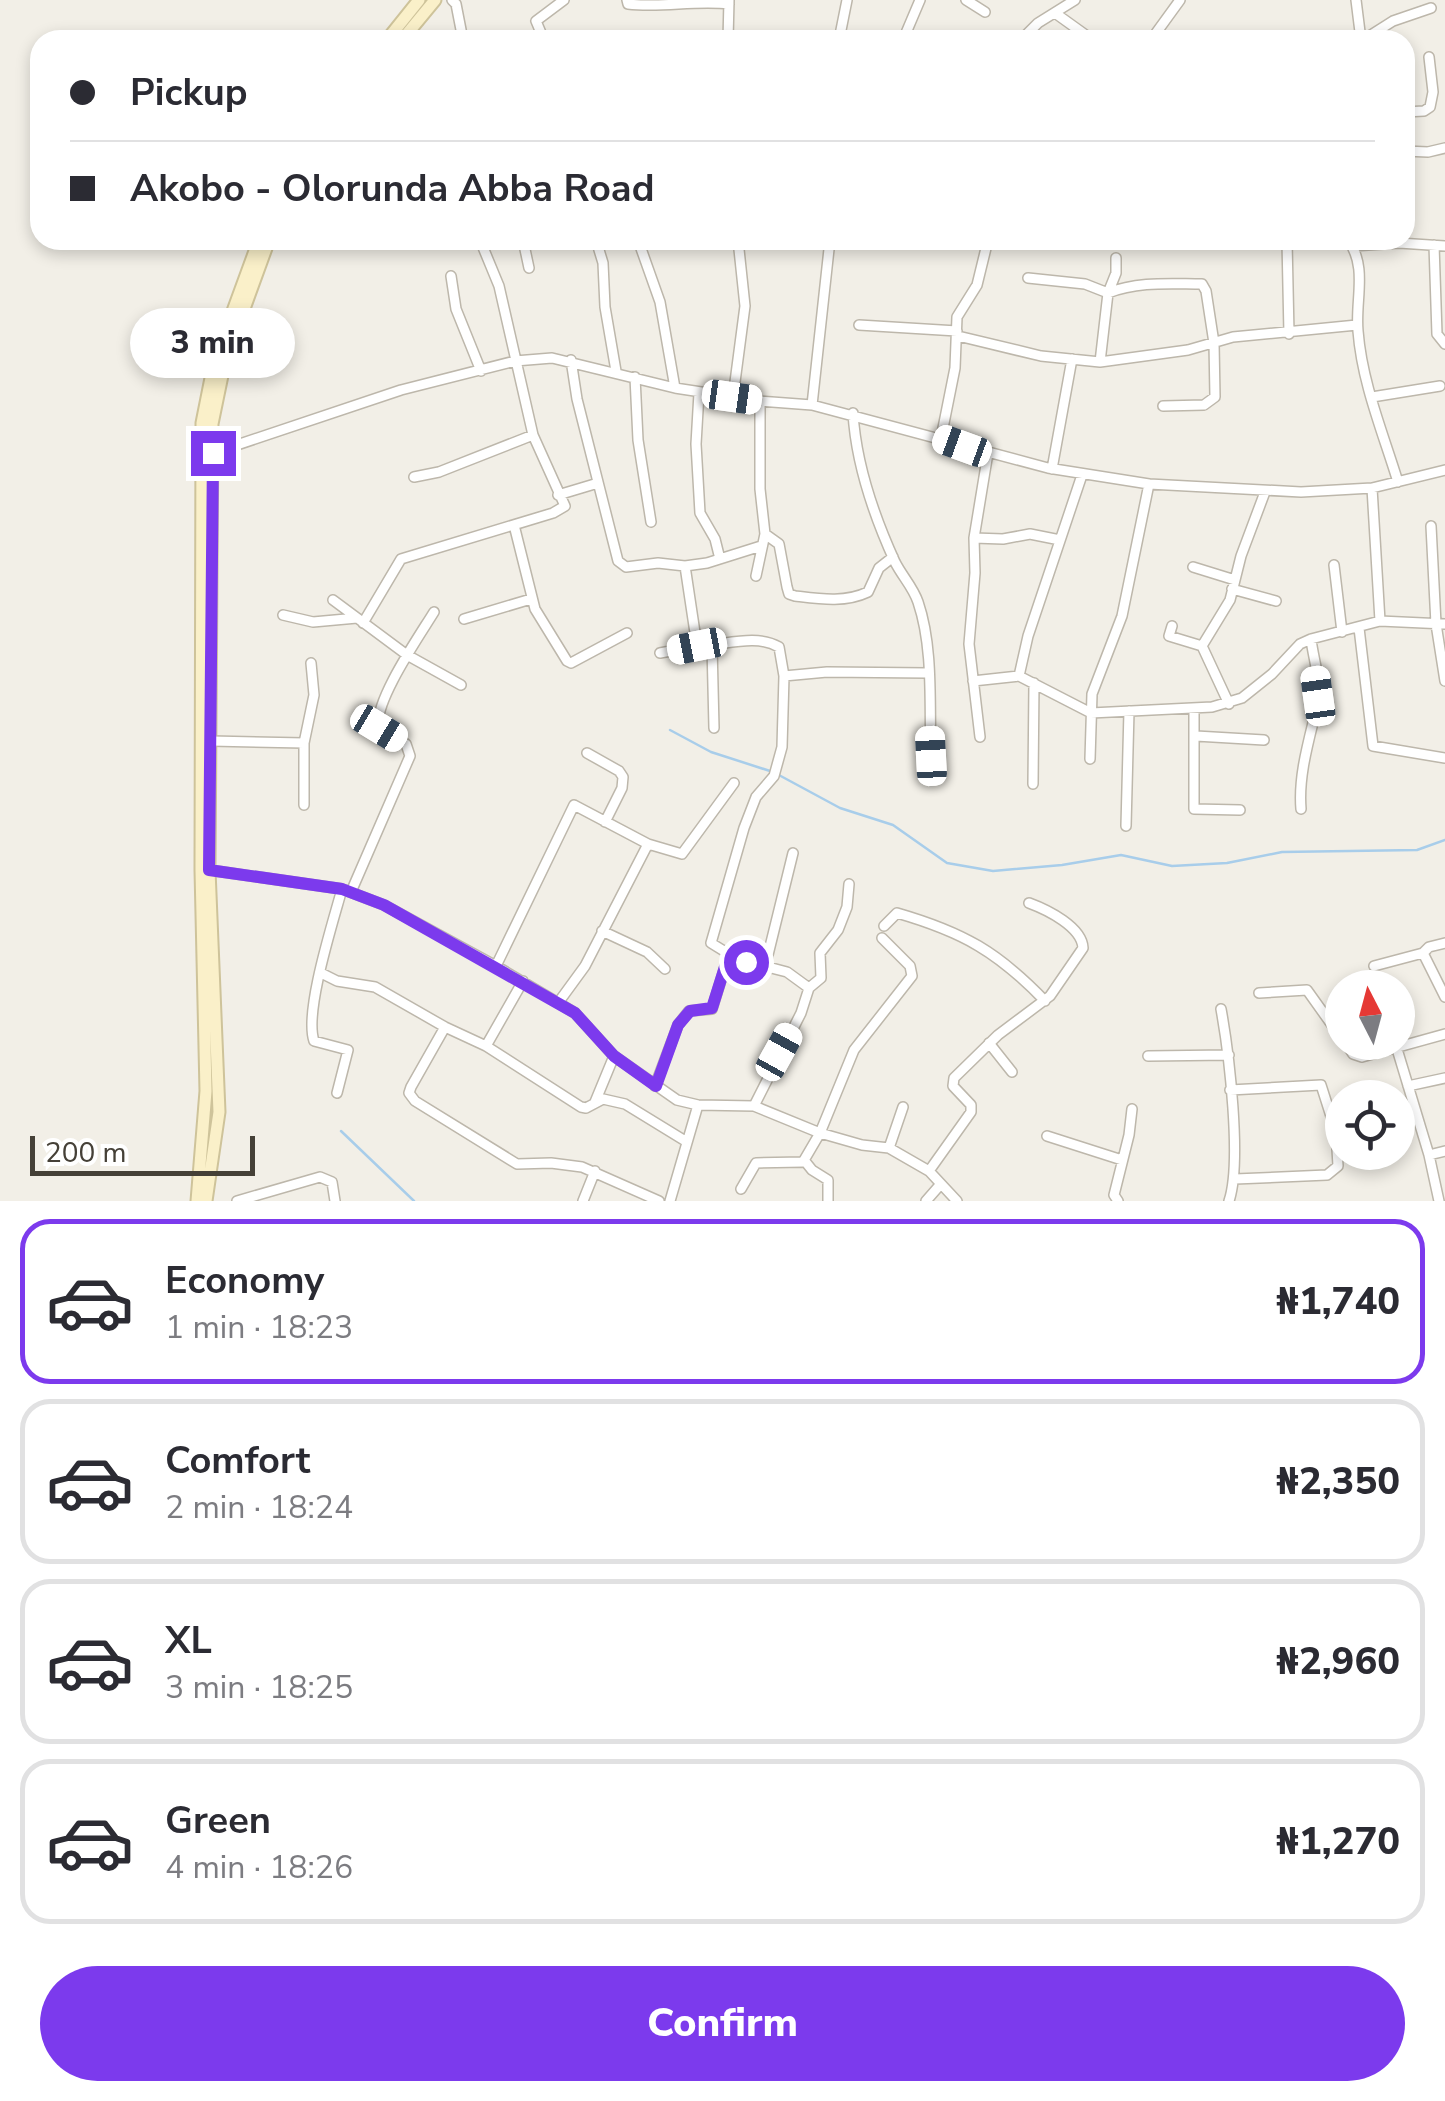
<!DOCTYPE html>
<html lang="en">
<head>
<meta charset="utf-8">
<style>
  :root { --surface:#fff; --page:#f2f2f3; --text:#2b2b33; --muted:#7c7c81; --line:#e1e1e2; --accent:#7c3aed }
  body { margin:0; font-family:"Nunito Sans",sans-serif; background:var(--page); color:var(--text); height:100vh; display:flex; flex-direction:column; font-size:38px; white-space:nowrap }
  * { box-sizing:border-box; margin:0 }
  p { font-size:32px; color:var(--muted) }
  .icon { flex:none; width:55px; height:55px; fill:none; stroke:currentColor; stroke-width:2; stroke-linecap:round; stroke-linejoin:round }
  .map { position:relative; height:1201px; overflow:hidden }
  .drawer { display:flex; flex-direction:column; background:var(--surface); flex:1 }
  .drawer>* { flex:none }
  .top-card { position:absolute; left:30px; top:30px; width:1385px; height:220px; border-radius:30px; box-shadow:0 5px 15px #0003; display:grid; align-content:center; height:220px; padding:0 40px; background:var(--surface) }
  .needle { width:65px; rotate:354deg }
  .tools { position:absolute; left:1325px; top:970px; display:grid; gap:20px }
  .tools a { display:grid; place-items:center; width:90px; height:90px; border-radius:50%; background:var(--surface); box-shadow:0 5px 15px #0003; font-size:50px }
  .scale { position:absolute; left:30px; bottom:25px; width:225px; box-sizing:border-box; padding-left:10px; border:5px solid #454037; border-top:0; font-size:28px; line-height:35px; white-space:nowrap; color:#454037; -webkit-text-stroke:8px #fff; paint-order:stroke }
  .end { position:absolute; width:45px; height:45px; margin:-22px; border:12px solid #7c3aed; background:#fff; box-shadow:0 0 0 5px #fff }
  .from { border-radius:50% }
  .bubble { position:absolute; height:70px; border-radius:35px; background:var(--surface); box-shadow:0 5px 15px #0003; font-size:32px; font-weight:800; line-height:70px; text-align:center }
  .car { position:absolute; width:30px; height:60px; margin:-30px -15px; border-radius:12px; box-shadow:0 0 8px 2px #0007; background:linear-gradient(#fff 24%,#345 0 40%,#fff 0 76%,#345 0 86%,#fff 0) }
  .top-card b { display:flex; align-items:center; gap:35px; height:95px; font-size:38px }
  .top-card b+b { border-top:2px solid var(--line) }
  .top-card i { width:25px; height:25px; background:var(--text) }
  ul { padding:18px 0 0; list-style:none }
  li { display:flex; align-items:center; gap:30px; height:165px; margin:0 20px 15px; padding:0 20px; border:5px solid var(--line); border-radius:30px }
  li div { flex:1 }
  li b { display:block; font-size:38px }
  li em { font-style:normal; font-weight:800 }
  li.on { border-color:var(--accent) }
  li>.icon { width:90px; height:90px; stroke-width:1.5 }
  .cta { display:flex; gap:20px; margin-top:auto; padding:20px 40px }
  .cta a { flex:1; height:115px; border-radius:60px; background:var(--accent); color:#fff; font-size:40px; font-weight:800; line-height:115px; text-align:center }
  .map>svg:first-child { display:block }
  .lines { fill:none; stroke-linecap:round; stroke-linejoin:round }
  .stream { stroke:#a8cdea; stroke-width:2.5 }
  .street-casing { stroke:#bdb7ab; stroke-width:12 }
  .secondary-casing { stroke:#cec39a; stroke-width:15 }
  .street { stroke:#fff; stroke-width:9 }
  .secondary { stroke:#faf0c9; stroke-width:11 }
  .route { stroke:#7c3aed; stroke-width:12 }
</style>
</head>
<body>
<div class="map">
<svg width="1445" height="1201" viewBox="0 0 1445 1201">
  <rect width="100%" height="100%" fill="#f2efe7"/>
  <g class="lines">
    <!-- stream -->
    <path class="stream" d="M670 730 711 752 770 771
      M777 774 840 808 893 825 947 863 993 871 1062 865 1121 855 1172 866 1227 863 1282 852 1417 850 1445 840
      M341 1131 414 1201"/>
    <defs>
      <path id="street" d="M452 0 456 4 463 40
        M627 0 628 4C662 8 695 0 729 4
        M966 0 985 12
        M1356 0 1361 40
        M1055 13 1087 36
        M544 40 536 21 564 0
        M728 40 729 0
        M839 40 847 0
        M903 40 920 0
        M1021 40 1038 23 1075 0
        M1151 40 1180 0
        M1363 40 1393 21 1431 8
        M1405 112 1424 111 1430 107 1433 92 1429 57
        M1405 151 1428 152 1445 148
        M523 240 529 268
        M596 240 603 263 605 307 616 371
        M638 240 660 302 675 388
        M1348 240C1368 267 1355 300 1358 331 1362 383 1383 433 1398 482
        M1287 241 1289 334
        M1434 245 1437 334 1445 344
        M1353 246 1399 243 1445 246
        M451 276 456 309 481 371
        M1028 278 1085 284 1108 293C1138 281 1170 284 1202 284L1206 291 1214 343 1215 397 1204 405 1163 406
        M859 325 957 331
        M958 336 1041 356 1100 362 1188 350 1233 337 1357 325
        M571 360 577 399 618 561 626 567 658 563 685 566
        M1100 362 1108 293 1116 273V258
        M635 377 638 440 651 522
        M699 393 696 444 700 513 715 539 720 559
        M733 397 745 306 738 240
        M1372 397 1440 386
        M812 405 830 240
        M853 413C856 464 874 516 895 562 902 576 913 587 918 602 934 649 929 707 931 756
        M941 438 955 368 957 317 977 285 988 240
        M213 453 401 390 515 361 552 358 675 388 760 401 812 405 1048 468 1149 484 1301 492 1372 488 1445 470
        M1052 469 1072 359
        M414 477 439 472 533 435
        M1372 488 1380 621
        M558 495 598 483
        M514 525 535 609 567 661 571 663 627 633
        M1431 526 1436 624 1445 681
        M765 534 779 544 787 587 789 594 795 596C820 599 845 603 868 592L879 568 893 557
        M974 538 1003 539 1030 534 1060 540
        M761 546 707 563 685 566 697 646C723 646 755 633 779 647L784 676 782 747 774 776 756 797 744 828 711 943 737 959 787 972 809 988
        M1334 565 1342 632
        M1193 567 1235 580
        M756 576 765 534 760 489V401
        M1232 589 1276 601
        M333 600 407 655 461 685
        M283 615 313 622 357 618
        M464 619 531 599
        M363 623 401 559 553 513 565 506 533 435 499 286 480 240
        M1172 626 1169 636 1202 646 1229 704
        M1359 628 1373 746 1445 758
        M712 646 714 728
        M1202 646 1230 600 1241 556 1265 492
        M660 653 697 646
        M784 676 827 672 927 673
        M1019 676 1028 636 1082 475
        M973 681 1019 676 1091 713 1212 707 1242 698 1272 674 1300 644 1311 639 1380 621 1445 624
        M1194 709V809L1240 810
        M1196 736 1264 740
        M980 737 969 644 975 573 974 538 988 453
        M211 741 304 743
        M587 753 619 771 623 777 622 788 605 822
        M1090 759 1092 694 1122 616 1149 484
        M1033 784 1034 683
        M304 805V743L314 695 311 663
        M1301 809C1298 774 1310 737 1318 702 1322 684 1313 658 1311 639
        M1126 826 1129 711
        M209 870 342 889 384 905 496 966 575 1013 614 1056 677 1100 698 1105 754 1106 820 1133 862 1145 889 1148 929 1171 957 1201
        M351 892 410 756 406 744 379 728C372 704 420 635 434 612
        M884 926 897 913C963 932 998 952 1045 1001
        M602 931 647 952 665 969
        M1445 943 1429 947 1423 953 1445 997
        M496 966 574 805 648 844 682 854 734 783
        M1374 966 1423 953
        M765 967 793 853
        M321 973 337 981 375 987 445 1027 486 1046 581 1107 586 1108 603 1099 625 1104 687 1142
        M1259 993 1307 990 1342 1039
        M558 1003 585 966 648 844
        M1221 1009C1229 1053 1242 1162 1229 1201
        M445 1027 411 1087 409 1093 415 1101 517 1164 551 1163 582 1167 659 1201
        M1345 1042 1353 1054 1362 1057 1445 1034
        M989 1043 1012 1072
        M486 1046 523 981
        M1397 1049 1429 1155 1439 1201
        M1148 1056 1229 1055
        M655 1086 678 1025 689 1011 712 1009 729 954
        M1408 1086 1445 1078
        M1230 1090 1321 1085 1336 1132 1338 1166 1327 1175 1235 1179
        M337 1093 348 1050 314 1041C304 1012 333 922 342 889
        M595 1102 614 1056
        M754 1106 801 1013 809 988 821 978 820 953 838 930 847 907 849 884
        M1398 1116 1416 1112
        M1047 1136 1122 1160
        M889 1148 903 1107
        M1429 1155 1445 1151
        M804 1160 812 1170 828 1180V1201
        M929 1171 971 1112V1105L953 1086 954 1078 998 1035 1050 996 1083 948C1082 927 1048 910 1029 903
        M741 1189 756 1163 803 1162 820 1133 854 1050 912 976 910 966 882 938
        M237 1201 320 1177 332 1182 335 1201
        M583 1201 595 1171
        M670 1201 698 1105
        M926 1201 940 1185
        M1118 1201 1114 1195 1129 1135 1132 1109"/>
      <path id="secondary" d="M387 40 419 0
        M402 40 435 0
        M197 1201 206 1091 201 870 202 423 214 363 259 240
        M206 1201 219 1112 209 870 212 424 225 361 269 240"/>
    </defs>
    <!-- street casing -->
    <use href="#street" class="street-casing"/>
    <!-- secondary casing -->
    <use href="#secondary" class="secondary-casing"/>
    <!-- street -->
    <use href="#street" class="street"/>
    <!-- secondary -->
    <use href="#secondary" class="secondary"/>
  </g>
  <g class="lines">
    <!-- route -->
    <path class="route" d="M213 453 209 870 342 889 384 905 575 1013 614 1056 656 1086 678 1025 690 1011 712 1008 729 954 746 962"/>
  </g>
</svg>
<div class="tools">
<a><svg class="needle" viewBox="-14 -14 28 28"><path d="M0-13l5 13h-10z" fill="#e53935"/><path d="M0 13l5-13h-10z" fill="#7c7c81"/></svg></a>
<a><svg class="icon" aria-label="locate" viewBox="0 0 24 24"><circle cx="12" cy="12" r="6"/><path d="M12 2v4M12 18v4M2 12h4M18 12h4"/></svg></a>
</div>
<div class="scale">200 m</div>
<i class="end from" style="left:746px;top:962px"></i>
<i class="end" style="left:213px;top:453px"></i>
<div class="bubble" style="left:130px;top:308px;width:165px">3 min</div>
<i class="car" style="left:732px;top:397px;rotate:98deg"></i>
<i class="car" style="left:962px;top:446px;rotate:290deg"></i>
<i class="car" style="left:697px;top:646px;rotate:259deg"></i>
<i class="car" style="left:1318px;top:696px;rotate:352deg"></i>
<i class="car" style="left:379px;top:728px;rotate:121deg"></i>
<i class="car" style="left:931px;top:756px;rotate:357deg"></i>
<i class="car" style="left:779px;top:1052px;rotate:29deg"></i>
<div class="top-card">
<b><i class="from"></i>Pickup</b>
<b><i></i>Akobo - Olorunda Abba Road</b>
</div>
</div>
<section class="drawer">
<ul>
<li class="on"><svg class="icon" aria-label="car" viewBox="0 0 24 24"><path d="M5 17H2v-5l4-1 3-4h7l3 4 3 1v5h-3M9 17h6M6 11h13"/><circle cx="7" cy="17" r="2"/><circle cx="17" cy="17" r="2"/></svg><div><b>Economy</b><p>1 min · 18:23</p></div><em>₦1,740</em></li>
<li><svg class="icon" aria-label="car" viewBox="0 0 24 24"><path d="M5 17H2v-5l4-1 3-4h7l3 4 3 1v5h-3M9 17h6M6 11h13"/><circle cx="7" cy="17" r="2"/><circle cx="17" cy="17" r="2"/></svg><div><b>Comfort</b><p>2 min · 18:24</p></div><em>₦2,350</em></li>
<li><svg class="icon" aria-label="car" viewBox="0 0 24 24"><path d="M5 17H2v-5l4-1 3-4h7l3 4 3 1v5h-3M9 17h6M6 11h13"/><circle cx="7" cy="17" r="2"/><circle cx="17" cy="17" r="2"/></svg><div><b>XL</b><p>3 min · 18:25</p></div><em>₦2,960</em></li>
<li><svg class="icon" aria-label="car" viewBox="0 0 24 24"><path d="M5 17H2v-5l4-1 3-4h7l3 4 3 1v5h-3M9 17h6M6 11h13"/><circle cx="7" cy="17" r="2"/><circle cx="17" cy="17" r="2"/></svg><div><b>Green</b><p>4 min · 18:26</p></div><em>₦1,270</em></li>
</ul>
<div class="cta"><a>Confirm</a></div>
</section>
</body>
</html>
